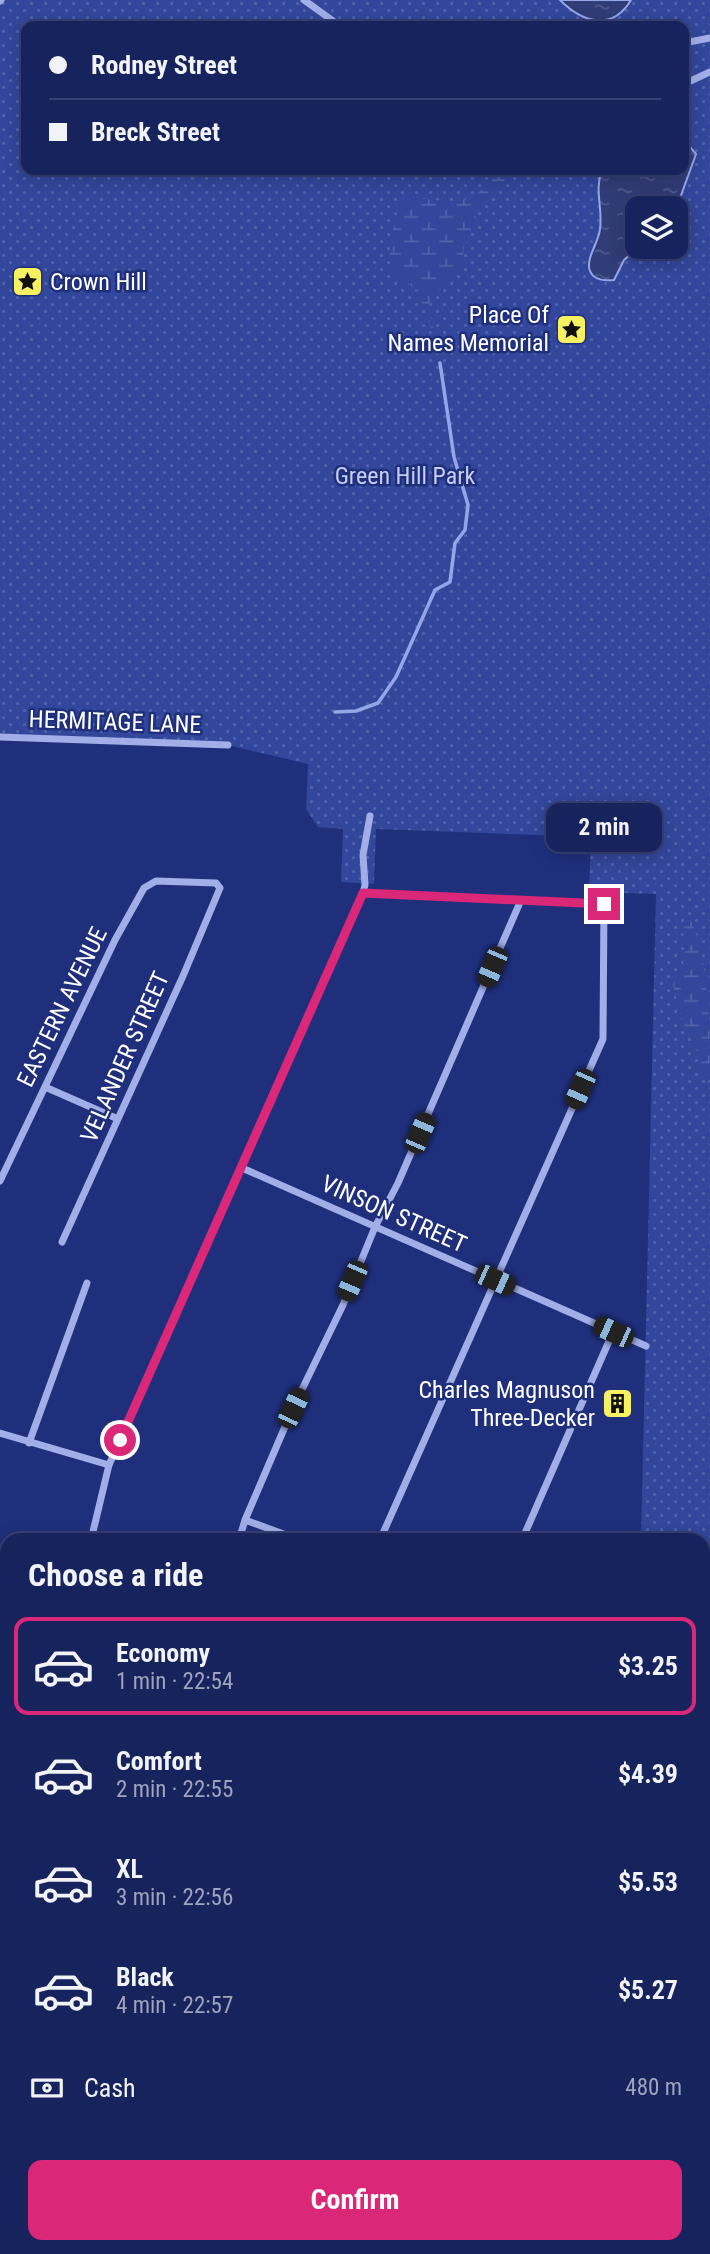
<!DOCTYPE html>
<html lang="en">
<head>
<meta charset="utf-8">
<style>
  :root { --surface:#17235d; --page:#202b63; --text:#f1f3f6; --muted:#9ea4bc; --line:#364072; --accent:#db2777 }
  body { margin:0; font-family:"Roboto Condensed",sans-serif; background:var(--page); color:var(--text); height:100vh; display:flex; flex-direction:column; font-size:26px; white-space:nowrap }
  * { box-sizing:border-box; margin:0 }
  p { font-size:23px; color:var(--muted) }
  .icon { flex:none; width:38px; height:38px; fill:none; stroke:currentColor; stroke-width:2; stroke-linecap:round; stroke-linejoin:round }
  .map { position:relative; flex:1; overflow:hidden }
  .details { position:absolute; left:0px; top:1533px; width:710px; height:721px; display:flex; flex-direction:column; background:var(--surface); border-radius:21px 21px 0 0; box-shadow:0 4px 18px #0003,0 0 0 2px var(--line) }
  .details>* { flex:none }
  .top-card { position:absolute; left:21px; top:21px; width:668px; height:154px; border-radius:14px; box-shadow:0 4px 18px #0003,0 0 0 2px var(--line); display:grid; align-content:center; height:154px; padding:0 28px; background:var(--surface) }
  .buttons { position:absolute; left:625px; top:196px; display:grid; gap:14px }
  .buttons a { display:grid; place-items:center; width:63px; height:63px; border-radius:14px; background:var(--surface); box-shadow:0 4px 18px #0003,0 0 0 2px var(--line); font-size:35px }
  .end { position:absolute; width:32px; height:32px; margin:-16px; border:9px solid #db2777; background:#fff; box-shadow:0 0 0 4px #fff }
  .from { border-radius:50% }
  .bubble { position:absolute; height:49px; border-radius:14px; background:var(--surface); box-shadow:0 4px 18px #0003,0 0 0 2px var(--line); font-size:23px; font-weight:700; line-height:49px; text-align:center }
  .car { position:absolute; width:21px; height:42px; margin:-21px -10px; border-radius:9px; box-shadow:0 0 5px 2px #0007; background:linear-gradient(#222 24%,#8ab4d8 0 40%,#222 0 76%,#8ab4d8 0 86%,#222 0) }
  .top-card b { display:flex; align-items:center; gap:24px; height:66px; font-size:26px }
  .top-card b+b { border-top:2px solid var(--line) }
  .top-card i { width:18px; height:18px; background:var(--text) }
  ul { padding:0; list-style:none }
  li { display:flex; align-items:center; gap:21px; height:98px; margin:0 14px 10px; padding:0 14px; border:4px solid transparent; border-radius:14px }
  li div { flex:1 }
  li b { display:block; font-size:26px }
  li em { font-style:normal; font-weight:700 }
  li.current { border-color:var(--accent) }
  li>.icon { width:63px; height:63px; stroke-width:1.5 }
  h2 { padding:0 28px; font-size:32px; line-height:84px }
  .pay { display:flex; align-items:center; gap:18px; height:77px; padding:0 28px; font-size:26px }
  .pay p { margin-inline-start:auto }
  .button { display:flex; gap:14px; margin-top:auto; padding:14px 28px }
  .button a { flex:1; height:80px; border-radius:14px; background:var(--accent); color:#fff; font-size:28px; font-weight:700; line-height:80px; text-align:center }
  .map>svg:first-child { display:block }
  .green { fill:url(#green-dots); fill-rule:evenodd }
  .forest { fill:url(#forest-firs) }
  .wetland { fill:url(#wetland-marsh) }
  .pitch { fill:#32469b }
  .water { fill:url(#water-ripples); stroke:#95a6e8; stroke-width:2 }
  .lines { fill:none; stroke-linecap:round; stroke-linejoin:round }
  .stream { stroke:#95a6e8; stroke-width:3.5 }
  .minor { stroke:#a1aee7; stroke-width:7 }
  .trunk { stroke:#f1f2fe; stroke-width:19 }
  .route { stroke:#db2777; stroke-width:9 }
  .labels { text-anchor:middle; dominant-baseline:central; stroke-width:5; stroke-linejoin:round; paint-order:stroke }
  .poi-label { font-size:24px; fill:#fff; stroke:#1f2f7c; text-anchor:end }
  .park-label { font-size:24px; fill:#c5cef5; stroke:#1f2f7c }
  .street-label { font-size:24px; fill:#fff; stroke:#1f2f7c }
</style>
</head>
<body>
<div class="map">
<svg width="710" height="2254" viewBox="0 0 710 2254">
  <defs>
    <pattern id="green-dots" width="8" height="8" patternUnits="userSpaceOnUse" patternTransform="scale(1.75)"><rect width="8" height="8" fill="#32469b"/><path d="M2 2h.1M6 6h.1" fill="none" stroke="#5162aa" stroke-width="1.8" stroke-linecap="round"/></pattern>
    <pattern id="forest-firs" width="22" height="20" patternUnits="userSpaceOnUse" patternTransform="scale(1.75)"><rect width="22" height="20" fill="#32469b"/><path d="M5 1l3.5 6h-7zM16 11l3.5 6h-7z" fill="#5162aa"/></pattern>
    <pattern id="wetland-marsh" width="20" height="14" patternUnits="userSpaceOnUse" patternTransform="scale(1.75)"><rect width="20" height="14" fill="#32469b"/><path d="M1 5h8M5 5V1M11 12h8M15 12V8" fill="none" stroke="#5162aa"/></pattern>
    <pattern id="water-ripples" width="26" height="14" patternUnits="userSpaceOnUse" patternTransform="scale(1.75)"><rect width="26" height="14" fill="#303c76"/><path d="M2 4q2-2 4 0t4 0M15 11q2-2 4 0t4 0" fill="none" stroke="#4f598b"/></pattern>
  </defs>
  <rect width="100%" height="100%" fill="#1f2f7c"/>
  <!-- green -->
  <path class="green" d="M0 0H710V1686L704 1689V1540H641L656 894 589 892 591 837 376 829 374 884 341 882 343 829 318 827 306 809 308 764 228 745 0 737ZM26 26H684V170H26ZM637 208H676V247H637Z"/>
  <!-- forest -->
  <path class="forest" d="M7 2054V2140L0 2143V2058Z
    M710 2129V2199L704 2205V2131Z
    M0 2161 7 2177V2247H33L36 2254H0Z
    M145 2247H662L657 2254H126Z"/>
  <!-- wetland -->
  <path class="wetland" d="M499 170H508V177L479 203 473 231 464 246 462 262 429 304 440 363C434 343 430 319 421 299 416 287 403 281 395 271 382 256 397 215 404 197 450 199 467 215 499 170Z
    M689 918C710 951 710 1043 710 1084L702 1076 698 1053 683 1024 673 985 685 959 683 927 685 919Z"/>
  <!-- pitch -->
  <path class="pitch" d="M33 2247H145L126 2254H36Z"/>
  <!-- water -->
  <path class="water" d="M560 0H631C612 32 582 22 560 0Z
    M684 140 696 154 676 209 637 208 639 247 624 260 614 280C605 281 594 281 590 271 585 259 599 242 600 229 603 208 594 190 602 170H684Z
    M710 1731V2129L704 2131V1733Z"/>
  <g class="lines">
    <!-- stream -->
    <path class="stream" d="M335 712 356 711 378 703 396 677 435 590 450 582 455 543 465 530 468 505 454 457 440 363"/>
    <!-- minor -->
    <path class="minor" d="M304 0 340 26
      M0 1 1 0
      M480 26H505
      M684 43 710 38
      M684 84 710 72
      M0 737 228 745
      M363 893 604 904 603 1039 380 1540
      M45 1087 118 1119
      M242 1168 646 1346
      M0 1181 115 940 144 888 156 881 216 883 220 888 183 976 62 1242
      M0 1433 109 1465
      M29 1443 87 1283
      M245 1520 300 1540
      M91 1540 109 1465 363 893 365 885 363 855 370 816
      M239 1540 245 1520 293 1408 343 1305 375 1227 398 1183 521 900
      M522 1540 613 1332
      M0 1635 7 1636
      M704 2225 710 2219
      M672 2254 680 2247"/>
    <!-- trunk -->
    <path class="trunk" d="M704 1707 710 1705
      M0 1795 7 1794"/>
  </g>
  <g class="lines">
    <!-- route -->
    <path class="route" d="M120 1440 363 893 604 904"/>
  </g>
  <!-- icons -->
  <defs>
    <symbol id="sight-square" viewBox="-11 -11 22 22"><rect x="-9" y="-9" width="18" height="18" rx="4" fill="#f5f161" stroke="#1f2f7c"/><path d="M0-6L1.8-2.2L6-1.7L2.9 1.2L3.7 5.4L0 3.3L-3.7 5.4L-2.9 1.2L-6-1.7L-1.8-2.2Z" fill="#111"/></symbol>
    <symbol id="building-square" viewBox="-11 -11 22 22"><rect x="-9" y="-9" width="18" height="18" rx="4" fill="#f5f161" stroke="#1f2f7c"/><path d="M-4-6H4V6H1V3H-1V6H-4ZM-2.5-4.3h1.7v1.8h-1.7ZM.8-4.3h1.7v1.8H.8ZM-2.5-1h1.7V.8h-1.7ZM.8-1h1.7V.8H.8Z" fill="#111"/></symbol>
  </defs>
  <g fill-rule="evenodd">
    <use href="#sight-square" x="10" y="264" width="35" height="35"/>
    <use href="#sight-square" x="554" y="312" width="35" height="35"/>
    <use href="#building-square" x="600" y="1386" width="35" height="35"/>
  </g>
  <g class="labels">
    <!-- poi labels -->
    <g class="poi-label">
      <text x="50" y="282" text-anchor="start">Crown Hill</text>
      <text x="549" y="315">Place Of<tspan x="549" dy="28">Names Memorial</tspan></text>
      <text x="595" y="1390">Charles Magnuson<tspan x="595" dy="28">Three-Decker</tspan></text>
    </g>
    <!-- park labels -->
    <g class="park-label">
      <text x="405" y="476">Green Hill Park</text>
    </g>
    <!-- street labels -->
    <g class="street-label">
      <text transform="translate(115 722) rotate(2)">HERMITAGE LANE</text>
      <text transform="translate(62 1007) rotate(-64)">EASTERN AVENUE</text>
      <text transform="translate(125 1057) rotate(-66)">VELANDER STREET</text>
      <text transform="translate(394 1214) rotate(24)">VINSON STREET</text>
    </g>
  </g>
</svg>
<div class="buttons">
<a><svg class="icon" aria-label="layers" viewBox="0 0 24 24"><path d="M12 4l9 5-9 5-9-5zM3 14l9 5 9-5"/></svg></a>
</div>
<i class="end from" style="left:120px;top:1440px"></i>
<i class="end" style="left:604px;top:904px"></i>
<div class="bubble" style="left:546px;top:803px;width:116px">2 min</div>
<i class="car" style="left:492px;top:967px;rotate:203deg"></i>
<i class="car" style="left:580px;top:1089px;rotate:204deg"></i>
<i class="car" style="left:420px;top:1133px;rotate:23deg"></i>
<i class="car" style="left:495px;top:1280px;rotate:114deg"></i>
<i class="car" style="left:352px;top:1281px;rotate:203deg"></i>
<i class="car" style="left:613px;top:1332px;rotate:294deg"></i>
<i class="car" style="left:293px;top:1408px;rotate:25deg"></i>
<div class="top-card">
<b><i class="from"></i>Rodney Street</b>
<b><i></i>Breck Street</b>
</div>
<section class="details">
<h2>Choose a ride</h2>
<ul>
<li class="current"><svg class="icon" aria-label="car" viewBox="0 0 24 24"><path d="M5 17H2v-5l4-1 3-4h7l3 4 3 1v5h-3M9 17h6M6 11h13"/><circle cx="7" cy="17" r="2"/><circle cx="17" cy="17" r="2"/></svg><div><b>Economy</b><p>1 min · 22:54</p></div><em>$3.25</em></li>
<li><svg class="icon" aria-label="car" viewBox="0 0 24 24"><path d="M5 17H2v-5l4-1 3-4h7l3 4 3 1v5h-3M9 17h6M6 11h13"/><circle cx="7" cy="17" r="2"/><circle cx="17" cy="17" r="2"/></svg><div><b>Comfort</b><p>2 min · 22:55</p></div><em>$4.39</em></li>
<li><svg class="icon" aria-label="car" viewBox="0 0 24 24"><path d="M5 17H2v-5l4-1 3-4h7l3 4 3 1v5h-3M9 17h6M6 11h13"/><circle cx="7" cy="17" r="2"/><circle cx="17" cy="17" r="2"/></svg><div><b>XL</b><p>3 min · 22:56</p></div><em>$5.53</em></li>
<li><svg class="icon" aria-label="car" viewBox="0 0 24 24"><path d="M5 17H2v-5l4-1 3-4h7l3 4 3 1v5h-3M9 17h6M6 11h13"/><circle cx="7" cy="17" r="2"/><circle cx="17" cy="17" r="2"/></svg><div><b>Black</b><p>4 min · 22:57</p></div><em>$5.27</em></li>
</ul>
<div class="pay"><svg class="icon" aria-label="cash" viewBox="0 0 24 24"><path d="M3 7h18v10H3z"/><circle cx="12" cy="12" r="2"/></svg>Cash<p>480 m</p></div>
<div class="button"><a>Confirm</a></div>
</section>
</div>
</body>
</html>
